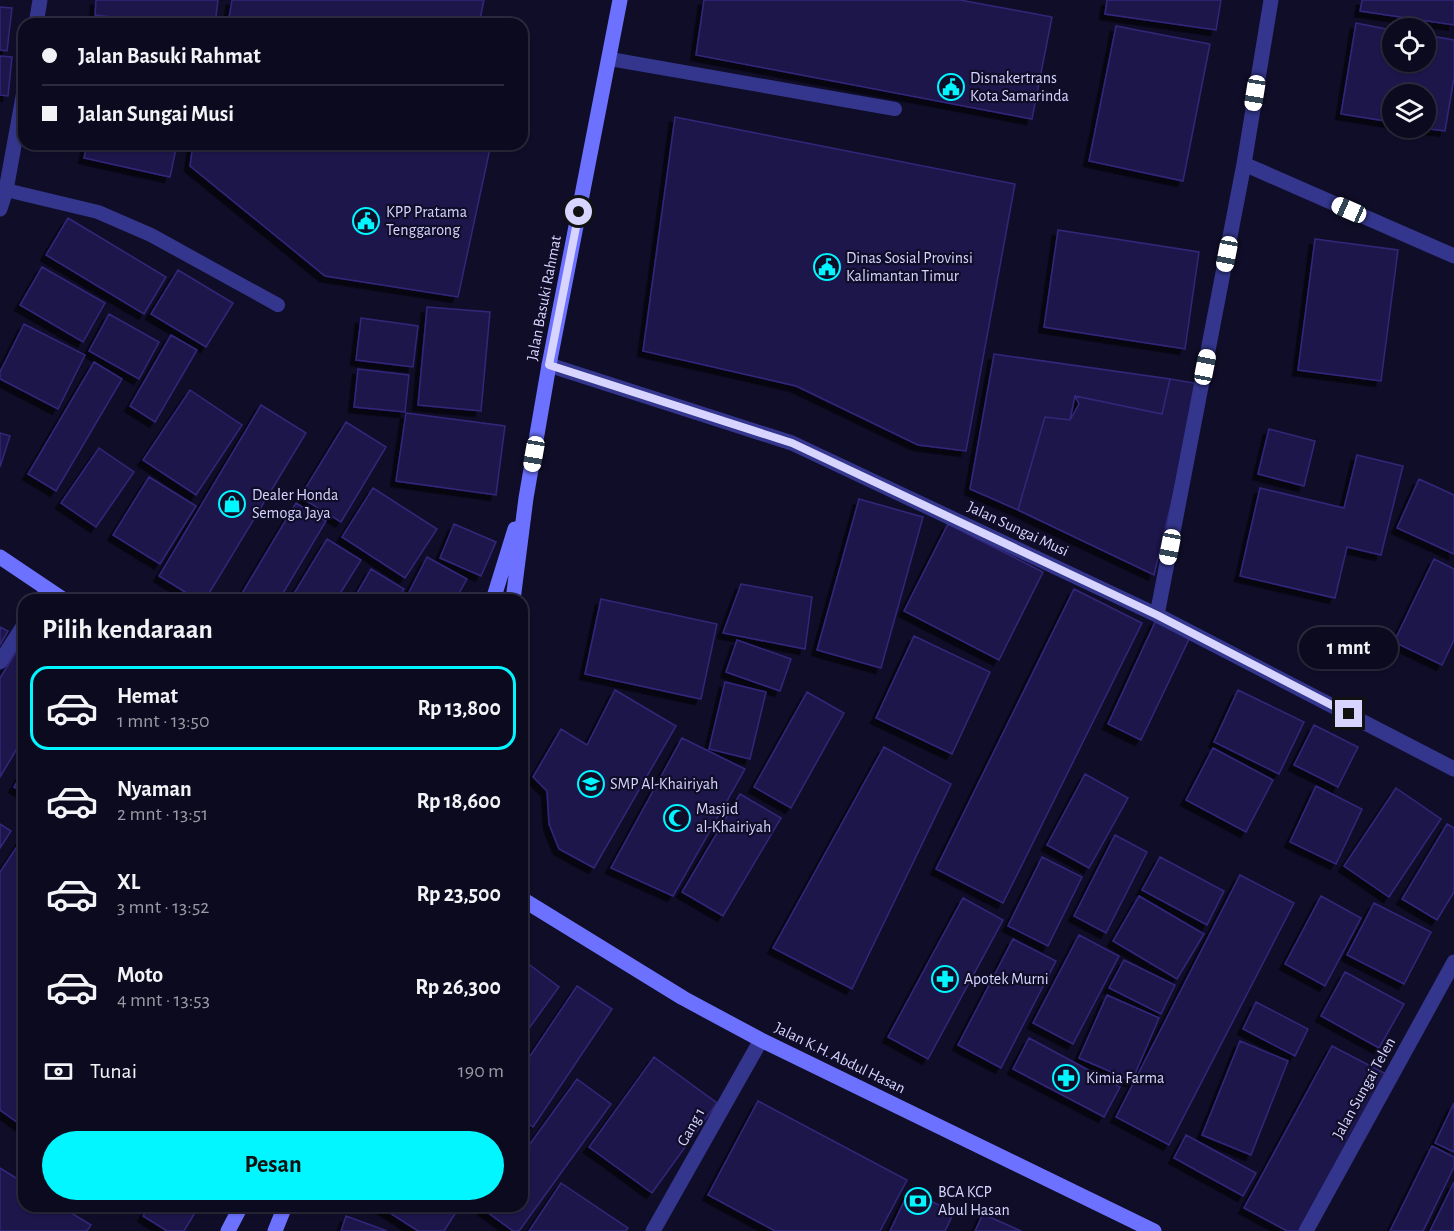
<!DOCTYPE html>
<html lang="id">
<head>
<meta charset="utf-8">
<style>
  :root { --surface:#0c0a1f; --page:#151328; --text:#f1f3f6; --muted:#9a9aa4; --line:#2c2b3d; --accent:#01f6ff }
  body { margin:0; font-family:"Alegreya Sans",sans-serif; background:var(--page); color:var(--text); height:100vh; display:flex; flex-direction:column; font-size:22px; white-space:nowrap }
  * { box-sizing:border-box; margin:0 }
  p { font-size:20px; color:var(--muted) }
  .icon { flex:none; width:33px; height:33px; fill:none; stroke:currentColor; stroke-width:2; stroke-linecap:round; stroke-linejoin:round }
  .map { position:relative; flex:1; overflow:hidden }
  .sheet { position:absolute; left:18px; top:594px; width:510px; height:618px; display:flex; flex-direction:column; background:var(--surface); border-radius:18px; box-shadow:0 2px 4px #0004,0 0 0 2px var(--line) }
  .sheet>* { flex:none }
  .top-card { position:absolute; left:18px; top:18px; width:510px; height:132px; border-radius:18px; box-shadow:0 2px 4px #0004,0 0 0 2px var(--line); display:grid; align-content:center; height:132px; padding:0 24px; background:var(--surface) }
  .buttons { position:absolute; left:1382px; top:18px; display:grid; gap:12px }
  .buttons a { display:grid; place-items:center; width:54px; height:54px; border-radius:50%; background:var(--surface); box-shadow:0 2px 4px #0004,0 0 0 2px var(--line); font-size:30px }
  .end { position:absolute; width:27px; height:27px; margin:-14px; border:8px solid #d7d5ff; background:#111; box-shadow:0 0 0 3px #111 }
  .from { border-radius:50% }
  .bubble { position:absolute; height:42px; border-radius:21px; background:var(--surface); box-shadow:0 2px 4px #0004,0 0 0 2px var(--line); font-size:20px; font-weight:700; line-height:42px; text-align:center }
  .car { position:absolute; width:18px; height:36px; margin:-18px -9px; border-radius:8px; box-shadow:0 0 4px 2px #0007; background:linear-gradient(#fff 24%,#345 0 40%,#fff 0 76%,#345 0 86%,#fff 0) }
  .top-card b { display:flex; align-items:center; gap:21px; height:57px; font-size:22px }
  .top-card b+b { border-top:2px solid var(--line) }
  .top-card i { width:15px; height:15px; background:var(--text) }
  ul { padding:0; list-style:none }
  li { display:flex; align-items:center; gap:18px; height:84px; margin:0 12px 9px; padding:0 12px; border:3px solid transparent; border-radius:18px }
  li div { flex:1 }
  li b { display:block; font-size:22px }
  li em { font-style:normal; font-weight:700 }
  li.selected { border-color:var(--accent) }
  li>.icon { width:54px; height:54px; stroke-width:1.5 }
  h2 { padding:0 24px; font-size:27px; line-height:72px }
  .pay { display:flex; align-items:center; gap:15px; height:66px; padding:0 24px; font-size:22px }
  .pay p { margin-inline-start:auto }
  .button { display:flex; gap:12px; margin-top:auto; padding:12px 24px }
  .button a { flex:1; height:69px; border-radius:36px; background:var(--accent); color:#111; font-size:24px; font-weight:700; line-height:69px; text-align:center }
  .map>svg:first-child { display:block }
  .building { fill:#1f174c; stroke:#32277a; stroke-width:1.5; filter:url(#shadow) }
  .lines { fill:none; stroke-linecap:round; stroke-linejoin:round }
  .lane { stroke:#34368d; stroke-width:14 }
  .street { stroke:#34368d; stroke-width:15 }
  .secondary { stroke:#6c72ff; stroke-width:15 }
  .route { stroke:#d7d5ff; stroke-width:8 }
  .labels { text-anchor:middle; dominant-baseline:central; stroke-width:4.5; stroke-linejoin:round; paint-order:stroke }
  .poi-label { font-size:16px; fill:#d7d5ff; stroke:#100d29; text-anchor:start }
  .street-label { font-size:16px; fill:#d7d5ff; stroke:#100d29 }
</style>
</head>
<body>
<div class="map">
<svg width="1454" height="1231" viewBox="0 0 1454 1231">
  <defs>
    <filter id="shadow"><feDropShadow dx="-5.5" dy="5.5" stdDeviation="0" flood-color="#0009"/></filter>
  </defs>
  <rect width="100%" height="100%" fill="#100d29"/>
  <!-- building -->
  <path class="building" d="M96 0H218L215 24H170L95 15Z
    M232 0H484L479 24H228Z
    M704 0H960L1052 17 1032 119 696 55Z
    M1107 0H1221L1216 30 1105 14Z
    M1362 0H1454V25L1360 11Z
    M0 7 12 8 7 51 0 50Z
    M1356 23 1392 30V62H1425V35L1454 40V78L1445 131 1422 128H1425V94H1392V122L1341 114Z
    M1116 26 1210 44 1183 181 1089 161Z
    M0 56 12 57 8 96 0 95Z
    M675 117 1015 184 966 451 918 445 796 386 643 351Z
    M87 144H177L170 177 84 158Z
    M193 144H491L458 297 325 276 190 166Z
    M68 218 166 277 144 314 46 255Z
    M1058 230 1199 252 1185 349 1044 327Z
    M1315 239 1398 250 1381 381 1298 370Z
    M42 267 105 303 83 342 20 305Z
    M178 270 233 303 206 347 151 314Z
    M427 307 490 312 481 411 418 405Z
    M109 314 159 342 139 379 89 351Z
    M361 318 418 326 413 367 356 360Z
    M24 324 85 355 58 409 0 379V372Z
    M171 335 197 350 155 422 130 406Z
    M994 354 1170 379 1162 414 1075 396 1070 420 1045 417 1018 510 970 489Z
    M94 362 122 379 56 491 28 474Z
    M358 369 409 375 405 412 354 407Z
    M1170 379 1200 384 1154 575 1018 510 1045 417 1070 420 1079 404 1075 396 1162 414Z
    M190 390 242 425 196 495 143 460Z
    M261 405 306 433 205 600H198L159 576Z
    M406 413 505 426 496 495 396 481Z
    M346 422 386 447 341 522 300 497Z
    M1269 429 1315 441 1304 486 1258 474Z
    M0 433 10 436 0 467Z
    M99 448 134 472 96 527 61 503Z
    M1357 455 1403 466 1381 555 1347 547 1335 598 1240 576 1260 488 1344 508Z
    M149 477 196 506 160 564 113 535Z
    M1419 479 1454 495V554L1397 528Z
    M373 488 437 529 405 578 342 537Z
    M859 499 923 517 881 668 817 650Z
    M296 503 326 521 279 600H238Z
    M454 524 496 542 481 576 440 558Z
    M948 524 1043 572 999 660 904 611Z
    M327 539 361 560 336 600H290Z
    M427 557 467 579 455 600H405Z
    M1434 559 1454 569V640L1442 665 1394 642Z
    M371 569 404 589 398 600H353Z
    M741 584 812 597 805 649 723 633Z
    M1074 589 1142 623 1003 903 936 869Z
    M601 599 717 624 701 699 585 674Z
    M1156 620 1190 637 1141 740 1108 724Z
    M0 627 8 631 0 645Z
    M914 636 990 672 952 754 876 718Z
    M24 639V737L0 777V678Z
    M737 640 791 659 780 691 726 672Z
    M725 682 766 692 750 759 709 749Z
    M615 690 676 726 594 868 559 849 549 824 547 791 533 777 561 729 587 745Z
    M1238 690 1304 722 1279 774 1214 742Z
    M807 692 844 713 791 808 754 787Z
    M1314 725 1358 747 1338 787 1294 765Z
    M682 738 745 769 673 896 611 868Z
    M884 747 951 784 852 989 773 948Z
    M1213 748 1273 780 1246 832 1186 800Z
    M24 770V793L14 787Z
    M1085 774 1128 798 1089 868 1047 845Z
    M1316 786 1362 809 1336 864 1290 842Z
    M1396 788 1441 819 1389 897 1344 866Z
    M740 794 781 818 723 916 682 892Z
    M0 824 11 831 0 848Z
    M1447 824 1454 828V892L1437 920 1402 899Z
    M1115 835 1147 852 1106 933 1074 916Z
    M24 836V1127L0 1110V872Z
    M1042 857 1082 877 1048 946 1008 926Z
    M1160 857 1224 891 1207 925 1142 890Z
    M1240 875 1294 903 1169 1145 1116 1117Z
    M1139 896 1204 934 1177 979 1113 941Z
    M1321 896 1361 918 1325 986 1285 964Z
    M963 898 1003 920 928 1059 888 1037Z
    M1374 903 1431 932 1404 984 1347 955Z
    M1079 935 1119 956 1073 1044 1033 1023Z
    M1013 939 1056 961 1001 1068 958 1045Z
    M522 959 559 987 522 1038Z
    M1124 960 1175 985 1161 1014 1109 988Z
    M1345 972 1404 1004 1379 1048 1321 1016Z
    M577 986 612 1009 533 1127 522 1119V1068Z
    M1107 995 1159 1018 1132 1081 1079 1058Z
    M1256 1002 1308 1029 1295 1056 1243 1029Z
    M1029 1038 1120 1087 1104 1117 1013 1069Z
    M1240 1041 1288 1061 1251 1155 1202 1135Z
    M1332 1046 1388 1075 1301 1231H1287L1244 1208Z
    M654 1057 717 1103 652 1193 589 1147Z
    M577 1079 611 1104 519 1231H513L483 1209 485 1206H522V1155Z
    M758 1101 907 1180 880 1231H775L708 1195Z
    M1454 1103V1152L1435 1143Z
    M1186 1135 1256 1173 1243 1196 1174 1158Z
    M1432 1146 1454 1157V1167L1423 1231H1390Z
    M0 1168 24 1183V1206H60L91 1225 87 1231H0Z
    M1454 1182V1231H1430Z
    M561 1183 628 1228 626 1231H529Z
    M909 1191 954 1212 945 1231H890Z
    M149 1206H199L184 1231H167L143 1216Z
    M379 1206H460L444 1231H418Z
    M983 1214 1021 1231H975Z
    M346 1216 387 1231H341Z"/>
  <g class="lines">
    <!-- lane -->
    <path class="lane" d="M610 59 895 109
      M6 190 98 212 151 235 278 305"/>
    <!-- street -->
    <path class="street" d="M36 24 40 0
      M1244 164 1454 256
      M0 209 6 190 24 91
      M549 365 792 443 1157 615 1454 769
      M40 600 47 590
      M1157 615 1244 164 1271 0
      M0 662 24 625
      M653 1231 761 1040
      M1306 1231 1454 962"/>
    <!-- secondary -->
    <path class="secondary" d="M0 557 64 600
      M493 600 515 529
      M513 600 526 498 549 365 620 0
      M522 899 683 998 761 1040 1154 1231
      M228 1231 241 1206
      M275 1231 285 1206"/>
  </g>
  <g class="lines">
    <!-- route -->
    <path class="route" d="M579 212 549 365 792 443 1157 615 1349 714"/>
  </g>
  <!-- icons -->
  <defs>
    <symbol id="civic-ring" viewBox="-11 -11 22 22"><circle r="9.5" fill="#100d29" stroke="#01f6ff" stroke-width="1.5"/><path d="M-.6-6.5H3V-4.5H.6V-3L4-1V1h2V6H-6V1h2V-1L-.6-3ZM-1.2 2.5V6h2.4V2.5Z" fill="#01f6ff"/></symbol>
    <symbol id="shop-ring" viewBox="-11 -11 22 22"><circle r="9.5" fill="#100d29" stroke="#01f6ff" stroke-width="1.5"/><path d="M-5-2.5h2.3a2.7 3.5 0 0 1 5.4 0H5L5.5 6h-11ZM-1.5-2.5h3a1.5 2.3 0 0 0-3 0Z" fill="#01f6ff"/></symbol>
    <symbol id="school-ring" viewBox="-11 -11 22 22"><circle r="9.5" fill="#100d29" stroke="#01f6ff" stroke-width="1.5"/><path d="M0-5L7-2L0 1L-7-2ZM-4 1L0 2.5L4 1V4Q0 6-4 4Z" fill="#01f6ff"/></symbol>
    <symbol id="mosque-ring" viewBox="-11 -11 22 22"><circle r="9.5" fill="#100d29" stroke="#01f6ff" stroke-width="1.5"/><path d="M3.5-4.9A6 6 0 1 0 3.5 4.9A5 5 0 1 1 3.5-4.9Z" fill="#01f6ff"/></symbol>
    <symbol id="pharmacy-ring" viewBox="-11 -11 22 22"><circle r="9.5" fill="#100d29" stroke="#01f6ff" stroke-width="1.5"/><path d="M-2-6h4v4h4v4h-4v4h-4v-4h-4v-4h4Z" fill="#01f6ff"/></symbol>
    <symbol id="bank-ring" viewBox="-11 -11 22 22"><circle r="9.5" fill="#100d29" stroke="#01f6ff" stroke-width="1.5"/><path d="M-6-4H6V4H-6ZM0-2.3a2.3 2.3 0 1 0 0 4.6a2.3 2.3 0 1 0 0-4.6Z" fill="#01f6ff"/></symbol>
  </defs>
  <g fill-rule="evenodd">
    <use href="#civic-ring" x="936" y="72" width="30" height="30"/>
    <use href="#civic-ring" x="351" y="206" width="30" height="30"/>
    <use href="#civic-ring" x="812" y="252" width="30" height="30"/>
    <use href="#shop-ring" x="217" y="489" width="30" height="30"/>
    <use href="#school-ring" x="576" y="769" width="30" height="30"/>
    <use href="#mosque-ring" x="662" y="803" width="30" height="30"/>
    <use href="#pharmacy-ring" x="930" y="964" width="30" height="30"/>
    <use href="#pharmacy-ring" x="1051" y="1063" width="30" height="30"/>
    <use href="#bank-ring" x="903" y="1186" width="30" height="30"/>
  </g>
  <g class="labels">
    <!-- poi labels -->
    <g class="poi-label">
      <text x="970" y="78">Disnakertrans<tspan x="970" dy="18">Kota Samarinda</tspan></text>
      <text x="386" y="212">KPP Pratama<tspan x="386" dy="18">Tenggarong</tspan></text>
      <text x="846" y="258">Dinas Sosial Provinsi<tspan x="846" dy="18">Kalimantan Timur</tspan></text>
      <text x="252" y="495">Dealer Honda<tspan x="252" dy="18">Semoga Jaya</tspan></text>
      <text x="610" y="784">SMP Al-Khairiyah</text>
      <text x="696" y="809">Masjid<tspan x="696" dy="18">al-Khairiyah</tspan></text>
      <text x="964" y="979">Apotek Murni</text>
      <text x="1086" y="1078">Kimia Farma</text>
      <text x="938" y="1192">BCA KCP<tspan x="938" dy="18">Abul Hasan</tspan></text>
    </g>
    <!-- street labels -->
    <g class="street-label">
      <text transform="translate(544 298) rotate(-79)">Jalan Basuki Rahmat</text>
      <text transform="translate(1018 529) rotate(25)">Jalan Sungai Musi</text>
      <text transform="translate(840 1058) rotate(26)">Jalan K.H. Abdul Hasan</text>
      <text transform="translate(1364 1088) rotate(-61)">Jalan Sungai Telen</text>
      <text transform="translate(691 1127) rotate(-61)">Gang 1</text>
    </g>
  </g>
</svg>
<div class="buttons">
<a><svg class="icon" aria-label="locate" viewBox="0 0 24 24"><circle cx="12" cy="12" r="6"/><path d="M12 2v4M12 18v4M2 12h4M18 12h4"/></svg></a>
<a><svg class="icon" aria-label="layers" viewBox="0 0 24 24"><path d="M12 4l9 5-9 5-9-5zM3 14l9 5 9-5"/></svg></a>
</div>
<i class="end from" style="left:579px;top:212px"></i>
<i class="end" style="left:1349px;top:714px"></i>
<div class="bubble" style="left:1299px;top:627px;width:99px">1 mnt</div>
<i class="car" style="left:1255px;top:93px;rotate:189deg"></i>
<i class="car" style="left:1349px;top:210px;rotate:294deg"></i>
<i class="car" style="left:1227px;top:254px;rotate:191deg"></i>
<i class="car" style="left:1205px;top:367px;rotate:11deg"></i>
<i class="car" style="left:534px;top:454px;rotate:190deg"></i>
<i class="car" style="left:1170px;top:547px;rotate:191deg"></i>
<div class="top-card">
<b><i class="from"></i>Jalan Basuki Rahmat</b>
<b><i></i>Jalan Sungai Musi</b>
</div>
<section class="sheet">
<h2>Pilih kendaraan</h2>
<ul>
<li class="selected"><svg class="icon" aria-label="car" viewBox="0 0 24 24"><path d="M5 17H2v-5l4-1 3-4h7l3 4 3 1v5h-3M9 17h6M6 11h13"/><circle cx="7" cy="17" r="2"/><circle cx="17" cy="17" r="2"/></svg><div><b>Hemat</b><p>1 mnt · 13:50</p></div><em>Rp 13,800</em></li>
<li><svg class="icon" aria-label="car" viewBox="0 0 24 24"><path d="M5 17H2v-5l4-1 3-4h7l3 4 3 1v5h-3M9 17h6M6 11h13"/><circle cx="7" cy="17" r="2"/><circle cx="17" cy="17" r="2"/></svg><div><b>Nyaman</b><p>2 mnt · 13:51</p></div><em>Rp 18,600</em></li>
<li><svg class="icon" aria-label="car" viewBox="0 0 24 24"><path d="M5 17H2v-5l4-1 3-4h7l3 4 3 1v5h-3M9 17h6M6 11h13"/><circle cx="7" cy="17" r="2"/><circle cx="17" cy="17" r="2"/></svg><div><b>XL</b><p>3 mnt · 13:52</p></div><em>Rp 23,500</em></li>
<li><svg class="icon" aria-label="car" viewBox="0 0 24 24"><path d="M5 17H2v-5l4-1 3-4h7l3 4 3 1v5h-3M9 17h6M6 11h13"/><circle cx="7" cy="17" r="2"/><circle cx="17" cy="17" r="2"/></svg><div><b>Moto</b><p>4 mnt · 13:53</p></div><em>Rp 26,300</em></li>
</ul>
<div class="pay"><svg class="icon" aria-label="cash" viewBox="0 0 24 24"><path d="M3 7h18v10H3z"/><circle cx="12" cy="12" r="2"/></svg>Tunai<p>190 m</p></div>
<div class="button"><a>Pesan</a></div>
</section>
</div>
</body>
</html>
